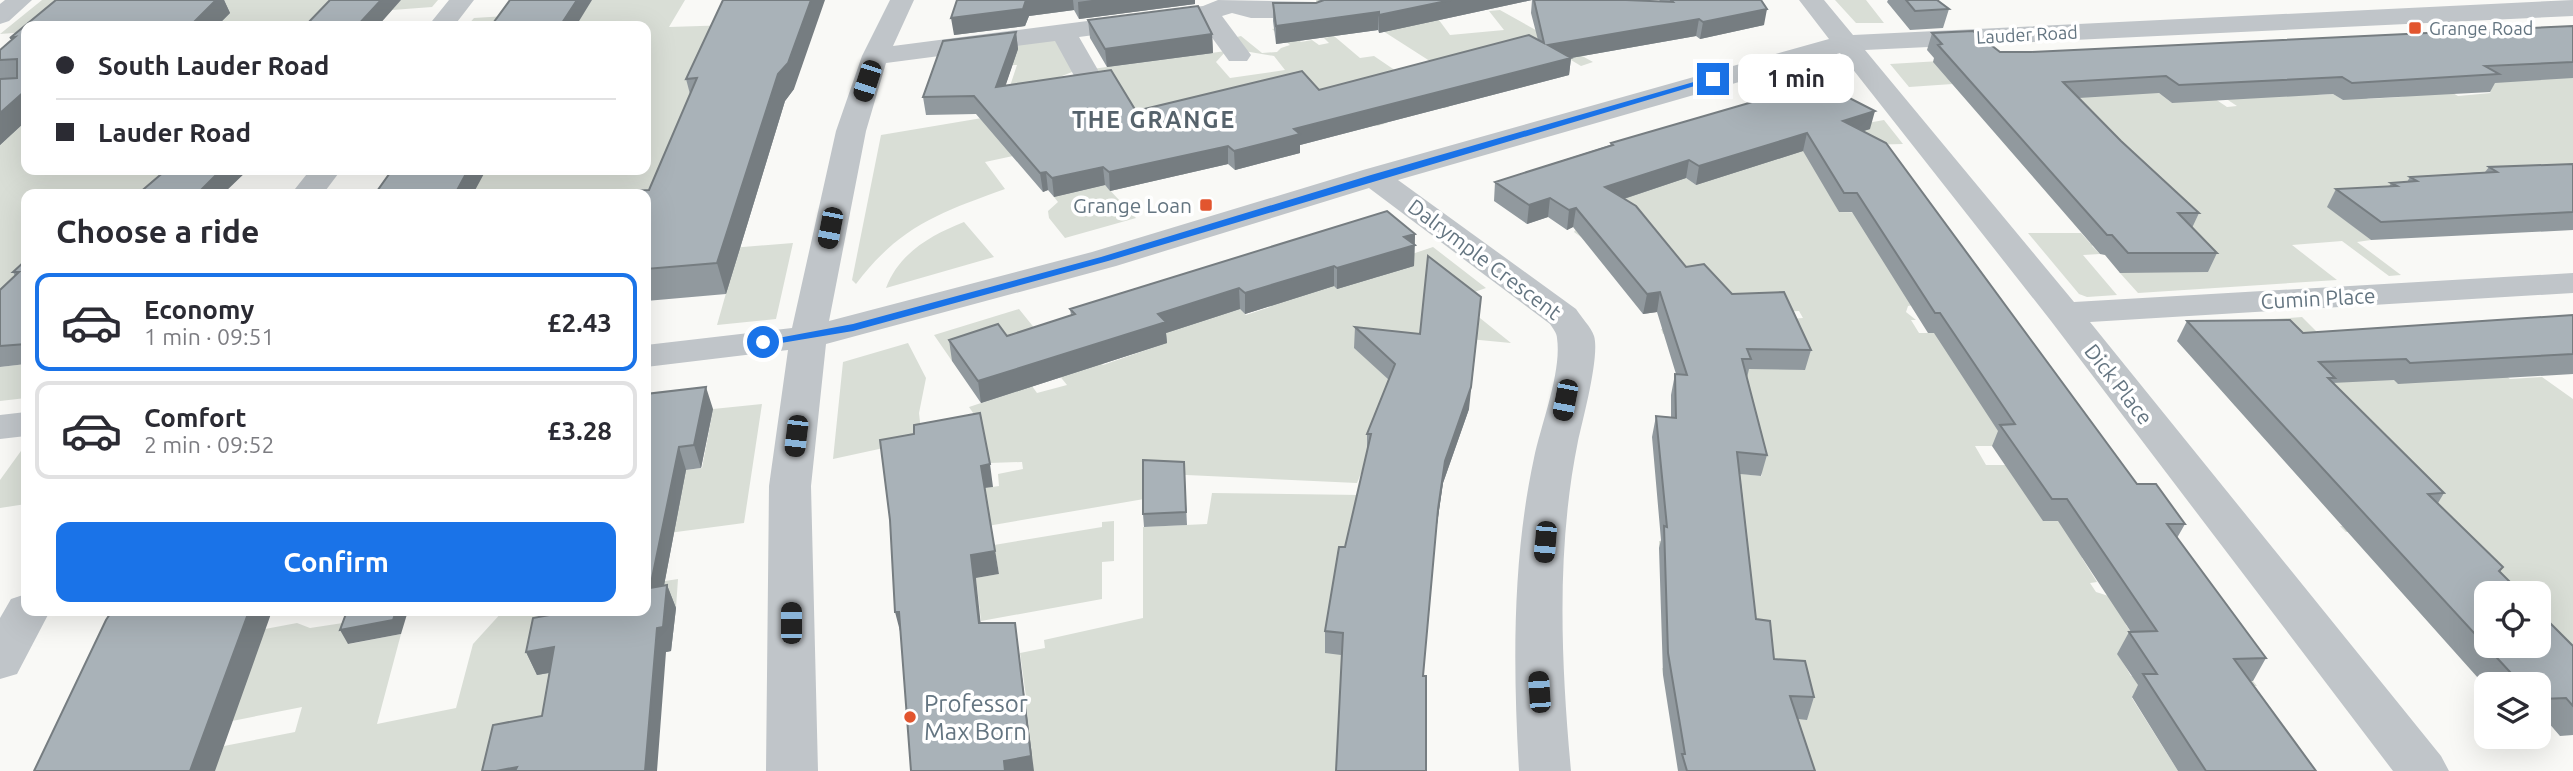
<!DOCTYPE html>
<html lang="en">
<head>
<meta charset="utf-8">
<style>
  :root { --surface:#fff; --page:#f2f2f3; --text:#2b2b33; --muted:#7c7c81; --line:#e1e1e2; --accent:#1a73e8 }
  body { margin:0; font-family:Ubuntu,sans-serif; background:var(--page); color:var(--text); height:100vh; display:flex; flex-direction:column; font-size:26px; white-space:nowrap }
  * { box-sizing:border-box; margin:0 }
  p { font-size:23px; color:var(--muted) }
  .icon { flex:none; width:38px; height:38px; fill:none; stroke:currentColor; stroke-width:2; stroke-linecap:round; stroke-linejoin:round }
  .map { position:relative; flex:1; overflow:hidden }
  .panel { position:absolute; left:21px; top:189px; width:630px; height:427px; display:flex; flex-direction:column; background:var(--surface); border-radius:14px; box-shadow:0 7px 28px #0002 }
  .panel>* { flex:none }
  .hud { position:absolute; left:21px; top:21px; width:630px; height:154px; border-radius:14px; box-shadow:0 7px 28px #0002; display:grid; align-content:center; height:154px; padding:0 35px; background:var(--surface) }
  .tools { position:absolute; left:2474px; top:581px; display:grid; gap:14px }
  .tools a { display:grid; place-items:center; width:77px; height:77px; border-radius:14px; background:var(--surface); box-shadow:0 7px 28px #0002; font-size:35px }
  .end { position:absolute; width:32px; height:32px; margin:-16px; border:9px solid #1a73e8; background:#fff; box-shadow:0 0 0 4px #fff }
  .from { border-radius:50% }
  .bubble { position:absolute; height:49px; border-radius:14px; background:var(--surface); box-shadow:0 7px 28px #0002; font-size:23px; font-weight:700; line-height:49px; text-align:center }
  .car { position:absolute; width:21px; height:42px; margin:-21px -10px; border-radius:9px; box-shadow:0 0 5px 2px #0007; background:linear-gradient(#222 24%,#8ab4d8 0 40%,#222 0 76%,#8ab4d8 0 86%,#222 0) }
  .hud b { display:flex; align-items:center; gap:24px; height:66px; font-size:26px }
  .hud b+b { border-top:2px solid var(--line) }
  .hud i { width:18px; height:18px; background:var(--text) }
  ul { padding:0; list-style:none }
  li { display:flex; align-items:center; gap:21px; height:98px; margin:0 14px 10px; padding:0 21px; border:4px solid var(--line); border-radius:14px }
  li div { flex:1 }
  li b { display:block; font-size:26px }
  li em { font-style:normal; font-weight:700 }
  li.selected { border-color:var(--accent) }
  li>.icon { width:63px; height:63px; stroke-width:1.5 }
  h2 { padding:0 35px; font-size:32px; line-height:84px }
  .button { display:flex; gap:14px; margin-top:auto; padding:14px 35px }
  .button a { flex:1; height:80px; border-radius:14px; background:var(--accent); color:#fff; font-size:28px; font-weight:700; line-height:80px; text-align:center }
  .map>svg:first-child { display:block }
  .green { fill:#d9ded6 }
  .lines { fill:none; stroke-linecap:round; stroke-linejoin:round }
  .minor { fill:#c0c5c9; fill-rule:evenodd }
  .wall { fill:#91999e }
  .shaded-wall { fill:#767d81 }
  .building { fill:#a9b2b8; stroke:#767d81; stroke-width:2 }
  .route { fill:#1a73e8 }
  .poi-dot { fill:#e2552e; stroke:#fff; stroke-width:2.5 }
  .labels { text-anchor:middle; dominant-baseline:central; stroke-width:7; stroke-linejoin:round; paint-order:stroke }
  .far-poi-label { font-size:18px; fill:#647581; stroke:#fff; text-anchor:start }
  .far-street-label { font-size:18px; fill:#647581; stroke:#fff }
  .poi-label { font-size:21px; fill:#647581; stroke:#fff; text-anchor:end }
  .street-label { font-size:21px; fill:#647581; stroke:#fff }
  .far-district-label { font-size:23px; font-weight:bold; letter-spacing:2px; fill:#56636c; stroke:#fff }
  .near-poi-label { font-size:24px; fill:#647581; stroke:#fff; text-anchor:start }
</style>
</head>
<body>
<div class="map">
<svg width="2573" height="771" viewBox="0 0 2573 771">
  <rect width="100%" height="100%" fill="#f9f9f6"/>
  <!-- green -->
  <path class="green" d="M42 0H79L26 26V32L0 34Z
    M178 0H438L432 7 392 10 378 26H166Z
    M580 0H685L669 27 732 25 726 66 803 62 801 68 723 104 646 194H395L434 170H646V26H467L474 18 520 15Z
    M1316 0H1384L1436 16 1450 35 1504 30 1489 11 1500 10 1593 62 1581 66 1556 51 1436 65 1358 15 1317 6Z
    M1835 0H1866L1884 23H1856Z
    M1282 27 1301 42 1312 40 1319 45 1329 43 1324 38 1334 36 1360 58 1374 56 1449 107 1444 108 1411 87 1353 99 1387 123 1377 126 1353 108 1182 175 1160 153 1013 156 985 162 1005 189C939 213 900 226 856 284L852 280 881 135 982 118 1032 89 1092 69 1226 51 1216 62 1230 78 1285 70 1274 56 1244 51 1233 38 1241 36 1262 53 1277 52 1281 48 1290 45 1272 29Z
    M1059 39 1077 70 1037 86H1010L1017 65H1012L1004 47Z
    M2430 59 2573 78V183L2328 207 2371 240 2357 242 2401 275 2389 276 2342 241 2292 245 2337 280 2138 293 2120 273 2017 103 2150 86 2172 103 2193 84 2227 107 2237 106 2222 96 2304 85 2319 95 2333 94 2343 100 2340 83 2368 99 2401 97 2439 85 2458 96 2491 93Z
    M1940 61 1967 83 1909 87 1890 64Z
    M26 120V170H246L166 194H26V274L0 291V129Z
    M1884 120 1903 144 1863 145 1862 124Z
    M1796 132 1839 212 1892 213 1914 305 1908 306 1906 312 1916 320H1911L1919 333H1938L2011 451 1995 446H1975L1986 465H2007L2155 519 2082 558 2097 582 2090 583 2096 592 2118 599 2126 625 2145 653 2118 654 2131 676 2253 681 2257 686H2219L2132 698 2178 771H1783L1769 717 1807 719 1797 683 1663 675 1662 668 1698 670 1744 640 1740 558 1659 548V541L1681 543 1731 473 1762 476 1741 366 1804 370 1729 336 1663 334 1661 329 1803 318 1799 311 1721 315 1588 242 1574 232 1576 229 1561 179 1686 178 1696 185 1714 179Z
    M1105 185 1136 218 1065 238 1049 218 1048 211 1058 202 1054 197Z
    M964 222 994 257 886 288C899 253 931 235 964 222Z
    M2028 233H2081L2090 243H2095L2092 246 2100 254 2083 255 2117 295 2087 297 2079 294Z
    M793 243 776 319 717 325 736 258 646 255Z
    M1433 247 1486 288 1428 308 1475 314 1511 343 1427 335 1401 378 1357 483 1144 473V499L935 535 966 491 999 486 998 474 1023 469 1022 462 989 463 916 441 833 459 843 362 908 343 926 378 919 413 921 431 982 426 969 407 1032 386 1037 393 1067 385 1037 348 952 361 934 335 1019 309 1044 340 1075 332 1103 365 1166 343 1137 311 1217 316 1240 309 1246 315 1270 307 1265 301 1282 263 1375 278 1382 275 1373 267Z
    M2302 317 2336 351 2462 342 2510 379 2542 377 2573 399V664L2539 646V593H2499L2406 532H2346L2340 526 2382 525 2241 407 2235 406 2230 400 2220 323Z
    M26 364V398L0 401V367Z
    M762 404 744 523 646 536V515L686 470 702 468 713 409Z
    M26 444V504L0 508V480Z
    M1212 493 1361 495 1424 664 1423 682 1336 771H1034L994 711 1027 704 1020 653 1045 648 1044 640 1143 618V527L1207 524Z
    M1114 521V561L1102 562V599L981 621 976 578 999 574 994 545 1102 527V522Z
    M678 579 676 608 565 670 553 739 500 771H214L224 746 295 732 302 707 212 725 265 629 297 623 310 628 356 621 349 644 401 634 377 724 456 708 473 644 503 611H646V584Z"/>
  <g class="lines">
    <!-- minor -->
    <path class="minor" d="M5 0H32L9 21 0 24V4Z
      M449 0H474L454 26H428Z
      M890 0H914L893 46 1203 6 1218 0 1315 2 1324 5 1328 10 1324 15 1315 18H1251L1232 13 1222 16 1251 55 1247 61H1229L1200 21 1079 37 1102 77 1098 83H1078L1055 41 886 63 866 131 829 321 1092 252 1363 170 1829 39 1799 0H1824L1853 35 2573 0V16L1865 50 2074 302 2573 273V293L2090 322 2441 756 2449 771H2393L2051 321 1840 53 1398 180 1576 309C1581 317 1591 327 1594 336 1600 355 1583 419 1578 441 1556 549 1561 662 1571 771H1519C1513 667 1512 560 1534 458 1541 424 1562 372 1557 338 1557 333 1553 329 1550 324L1369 188 1116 266 826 344 811 486 818 771H766L769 486 788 350 646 367V345L792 328 836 131 862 56Z
      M310 170H341L323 194H291Z
      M26 412V436L0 439V415Z
      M26 594V611H50L17 674 0 679V618L11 599Z"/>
  </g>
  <!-- wall -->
  <path class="wall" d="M56 0H224L230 13 217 26H26V121L0 145V50L12 40 10 38Z
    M723 0 794 89 785 101 726 294 646 301V194L649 190 690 94 686 79Z
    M957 0H1195V4L1079 19 1074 10 1029 16 1025 26 954 35Z
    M1317 0H1626L1660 1 1659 0H1761L1764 25 1700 39 1696 36 1571 58 1569 75 1300 145V153L1235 170 1228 164 1110 191 1105 185 1054 197 1048 190 1043 192 976 114 926 115 923 97 1016 32 1018 49 1005 86 1136 111 1319 90 1538 40 1531 13 1532 0 1379 33 1378 30 1276 44 1273 21V3H1316L1321 1Z
    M1888 0H1937L1949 9 1943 28 1910 30 1887 2Z
    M1088 20 1212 34 1213 53 1107 67 1090 38Z
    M2573 26V78L2495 83 2490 92 2343 100 2333 94 2172 103 2159 93 2079 98 2121 141 2199 213 2192 228 2217 253 2208 272 2120 273 2105 255 2100 254 1933 62 1934 58 1927 50 1932 33 2000 52H2031Z
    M1779 88 1870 129 1863 131 2137 484 2185 524 2177 538 2266 658 2253 681H2250L2316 771H2178L2132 697 2138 685 2117 654 2129 632H2131L2058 521H2043L1992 446 1998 431 1934 333H1928L1852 212H1839L1803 151 1696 185 1686 178 1624 199 1686 267 1732 294 1811 350 1805 370 1749 369 1747 378 1767 455 1761 476 1740 474 1756 619 1774 659 1814 697 1807 720 1798 719 1815 771H1678L1663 675 1659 548 1661 540 1652 437 1656 416 1671 417V395L1675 374H1676L1657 312 1643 314 1573 227 1567 230 1548 217 1527 224 1494 201 1495 182 1610 145 1611 143 1749 103 1778 93Z
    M2573 164V230L2371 240 2327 207 2336 189 2389 187 2391 183 2407 182 2410 177 2485 172 2489 167Z
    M1415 234 1414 266 1337 289 1334 286 1245 314 1240 309 1166 333 1167 343 981 403 952 361 949 340 1007 336 1071 315 1070 309Z
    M26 260V364L0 367V290L15 276 13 272Z
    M2573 315V374L2398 384 2394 380 2332 383 2444 493 2438 503 2503 567 2500 572 2573 646V735L2560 736 2547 721H2539V684H2487V688L2177 341 2187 321 2303 333Z
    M1355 327 1469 409 1443 483 1436 531 1341 655 1325 653V631L1367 453V434L1389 380 1354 348Z
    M646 394 713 409 701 468 686 470 664 585H667L676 608 671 651 666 652 542 716 549 673 537 675 526 652 646 611Z
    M1184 462 1187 525 1144 527 1143 514Z"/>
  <!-- shaded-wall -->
  <path class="shaded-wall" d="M202 0H224L230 13 217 26H190Z
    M381 0H401L378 26H357Z
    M577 0H592L576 26H560Z
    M811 0H825L794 89 785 101 726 294 717 263 778 74Z
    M1026 0H1073L1074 10 1029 16 1025 26 954 35 951 18Z
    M1092 0H1195V4L1079 19 1078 2Z
    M1451 0H1532L1379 33V15Z
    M1767 9 1764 25 1700 39 1703 22Z
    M1379 12 1378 30 1276 44V26Z
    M1699 19 1696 36 1571 58 1569 75 1300 145V153L1235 170 1234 151 1294 129 1548 45Z
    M1016 32 1018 49 999 105 996 87Z
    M1212 34 1213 53 1107 67 1105 49Z
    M26 90V121L0 145V113Z
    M1875 111 1870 129 1839 139 1843 121Z
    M1807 133 1803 151 1696 185 1699 166Z
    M1228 146V164L1110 191 1109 172Z
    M1689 160 1686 178 1602 206 1605 187Z
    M1103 167 1105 185 1054 197 1052 178Z
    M221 170H248L223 194H197Z
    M468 170H486L473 194H455Z
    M1046 172 1048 190 1043 192 1040 173Z
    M1550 198 1548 217 1527 224 1529 205Z
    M1576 208 1573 227 1567 230 1569 210Z
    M1415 234 1414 266 1337 289V268L1404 237Z
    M1334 266V286L1245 314V293Z
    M1239 288 1240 309 1166 333 1167 343 981 403 978 381 1158 314Z
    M1660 292 1657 312 1643 314 1647 294Z
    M1481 297 1469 409 1443 483 1436 531 1438 509 1445 461Z
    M706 387 713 409 701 468 694 445Z
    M679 447 686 470 659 612 650 588Z
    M990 464 993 487 985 488 999 574 976 578 983 646 979 623 971 555 981 466Z
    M667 585 676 608 671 651 666 652 657 771H645L657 628Z
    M249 611H272L215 771H190Z
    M396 611H408L401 634 348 644 340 630Z
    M895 612H899L901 635Z
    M1015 623 1018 646 1034 771H1005L1004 761Z
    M554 647 565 670 537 675 526 652Z
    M517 767 519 771H496Z"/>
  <!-- building -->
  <path class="building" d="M56 0H216L190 26H26V90L0 113V79L17 78V59L0 60V50L15 37 10 38Z
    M330 0H381L357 26H305Z
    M510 0H577L560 26H491Z
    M723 0H811L788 63 778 74 717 263 646 269V194H587L649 190 697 78 686 79Z
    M957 0H1026L1023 9 951 18Z
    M1324 0H1451L1379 15V12L1276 26 1273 3H1316Z
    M1534 0H1626L1673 2 1671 0H1761L1767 9 1703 22 1699 19 1548 45 1571 58 1294 129 1300 134 1234 151 1228 146 1109 172 1103 167 1052 178 1046 172 1040 173 974 96 923 97 943 41 1016 32 996 87 1111 70 1136 111 1302 71 1319 90 1529 35 1544 43Z
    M1906 0H1937L1949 9 1915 11Z
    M1198 6 1212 34 1105 49 1088 20Z
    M2573 26V62L2485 66 2499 74 2352 83 2342 77 2179 85 2166 76 2063 82 2121 141 2199 213H2178L2217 253H2128L2112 235H2107L1938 45 1942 44 1932 33 1973 31 2000 52H2031Z
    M1820 83 1875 111 1843 121 1886 143 2137 484H2156L2185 524H2167L2266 658 2234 659 2316 771H2206L2143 674H2157L2129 632 2157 631 2067 499H2052L2000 425 2015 424 1940 313H1935L1857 193H1844L1807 133 1699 166 1689 160 1605 187 1636 206 1686 267 1704 264 1732 294 1784 292 1811 350 1747 349 1751 359H1742L1767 455 1737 452 1756 619 1770 621 1774 659 1805 661 1814 697 1790 696 1815 771H1687L1682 754H1685L1668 653 1664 526 1667 527 1656 416 1676 418 1675 374 1687 375 1660 292 1647 294 1576 208 1569 210 1550 198 1529 205 1495 182 1613 145 1611 143 1749 103 1781 92 1779 88 1784 91Z
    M2573 164V212L2381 222 2336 189 2397 186 2391 183 2417 181 2410 177 2497 172 2489 167Z
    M166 170H221L197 194H138Z
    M392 170H468L455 194H375Z
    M1387 211 1415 234 1404 237 1415 245 1337 268 1334 266 1245 293 1239 288 1158 314 1166 322 978 381 949 340 998 324 1007 336 1075 314 1070 309Z
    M1428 256 1481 297 1471 387 1445 461 1438 509 1423 676H1426V771H1336L1343 633 1325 631 1339 547H1345L1371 434H1367L1395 364 1355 327 1420 334Z
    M26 260V344L0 346V290L19 272H13Z
    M2573 315V354L2410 363 2406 359 2319 362 2335 378H2328L2444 493 2428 494 2503 567 2499 571 2521 593H2487V646H2539V612L2573 646V706L2566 698 2539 699V684H2521L2187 321 2290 320 2303 333Z
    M706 387 694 445 679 447 650 588 667 585 663 627 657 628 645 771H515L517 767 496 771H482L493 725 542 716 554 647 526 652 533 618 571 611H646V394Z
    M980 413 990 464 981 466 995 551 971 555 979 623H1015L1031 756 1004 761 1005 771H911L899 612H895L890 520 880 440 914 434V425Z
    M1143 460 1184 462 1186 512 1143 514Z
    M112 611H249L190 771H34L106 620Z
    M347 611H396L393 620 340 630Z"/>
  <!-- route -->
  <path class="route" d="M1711 77 1718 79 1108 261 853 331 763 346 757 342 853 324 1101 257 1371 175Z"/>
  <!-- markers -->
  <g class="poi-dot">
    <rect x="2408" y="21" width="14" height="14" rx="3.5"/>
    <rect x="1199" y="198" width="14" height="14" rx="3.5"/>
    <circle cx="910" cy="717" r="7"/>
  </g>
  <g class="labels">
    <!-- far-poi labels -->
    <g class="far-poi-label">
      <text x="2429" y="28">Grange Road</text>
    </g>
    <!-- far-street labels -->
    <g class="far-street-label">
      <text transform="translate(2027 34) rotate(-3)">Lauder Road</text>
    </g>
    <!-- poi labels -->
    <g class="poi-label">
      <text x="1192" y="205">Grange Loan</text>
    </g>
    <!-- street labels -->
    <g class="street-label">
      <text transform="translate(1485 259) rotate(37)">Dalrymple Crescent</text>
      <text transform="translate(2318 298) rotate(-3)">Cumin Place</text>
      <text transform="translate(2119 384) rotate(52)">Dick Place</text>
    </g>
    <!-- far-district labels -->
    <g class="far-district-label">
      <text x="1154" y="119">THE GRANGE</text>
    </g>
    <!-- near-poi labels -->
    <g class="near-poi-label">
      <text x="924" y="703">Professor<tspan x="924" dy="28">Max Born</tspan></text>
    </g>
  </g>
</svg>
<div class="tools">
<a><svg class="icon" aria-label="locate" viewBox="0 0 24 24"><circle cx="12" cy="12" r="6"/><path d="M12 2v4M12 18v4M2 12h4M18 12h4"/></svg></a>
<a><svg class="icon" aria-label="layers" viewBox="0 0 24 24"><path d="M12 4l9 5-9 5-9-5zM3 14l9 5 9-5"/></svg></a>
</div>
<i class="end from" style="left:763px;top:342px"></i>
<i class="end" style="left:1713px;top:79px"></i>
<div class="bubble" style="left:1738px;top:54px;width:116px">1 min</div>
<i class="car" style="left:867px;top:81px;rotate:198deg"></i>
<i class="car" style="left:830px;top:228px;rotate:191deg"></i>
<i class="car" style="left:1565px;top:400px;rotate:191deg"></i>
<i class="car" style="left:796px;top:436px;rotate:187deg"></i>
<i class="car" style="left:1545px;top:542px;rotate:185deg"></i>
<i class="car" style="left:791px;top:623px;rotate:0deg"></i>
<i class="car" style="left:1539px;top:692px;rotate:356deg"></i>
<div class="hud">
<b><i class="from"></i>South Lauder Road</b>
<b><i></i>Lauder Road</b>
</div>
<section class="panel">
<h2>Choose a ride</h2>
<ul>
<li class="selected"><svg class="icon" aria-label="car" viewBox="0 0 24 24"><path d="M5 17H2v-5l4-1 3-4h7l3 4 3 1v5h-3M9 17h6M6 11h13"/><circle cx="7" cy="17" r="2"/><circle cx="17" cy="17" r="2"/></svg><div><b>Economy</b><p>1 min · 09:51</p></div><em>£2.43</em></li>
<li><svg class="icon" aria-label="car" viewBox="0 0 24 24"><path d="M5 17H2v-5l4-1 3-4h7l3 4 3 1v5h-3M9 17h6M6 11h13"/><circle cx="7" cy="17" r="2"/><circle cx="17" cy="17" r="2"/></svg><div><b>Comfort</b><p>2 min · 09:52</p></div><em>£3.28</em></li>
</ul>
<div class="button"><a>Confirm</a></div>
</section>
</div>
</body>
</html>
